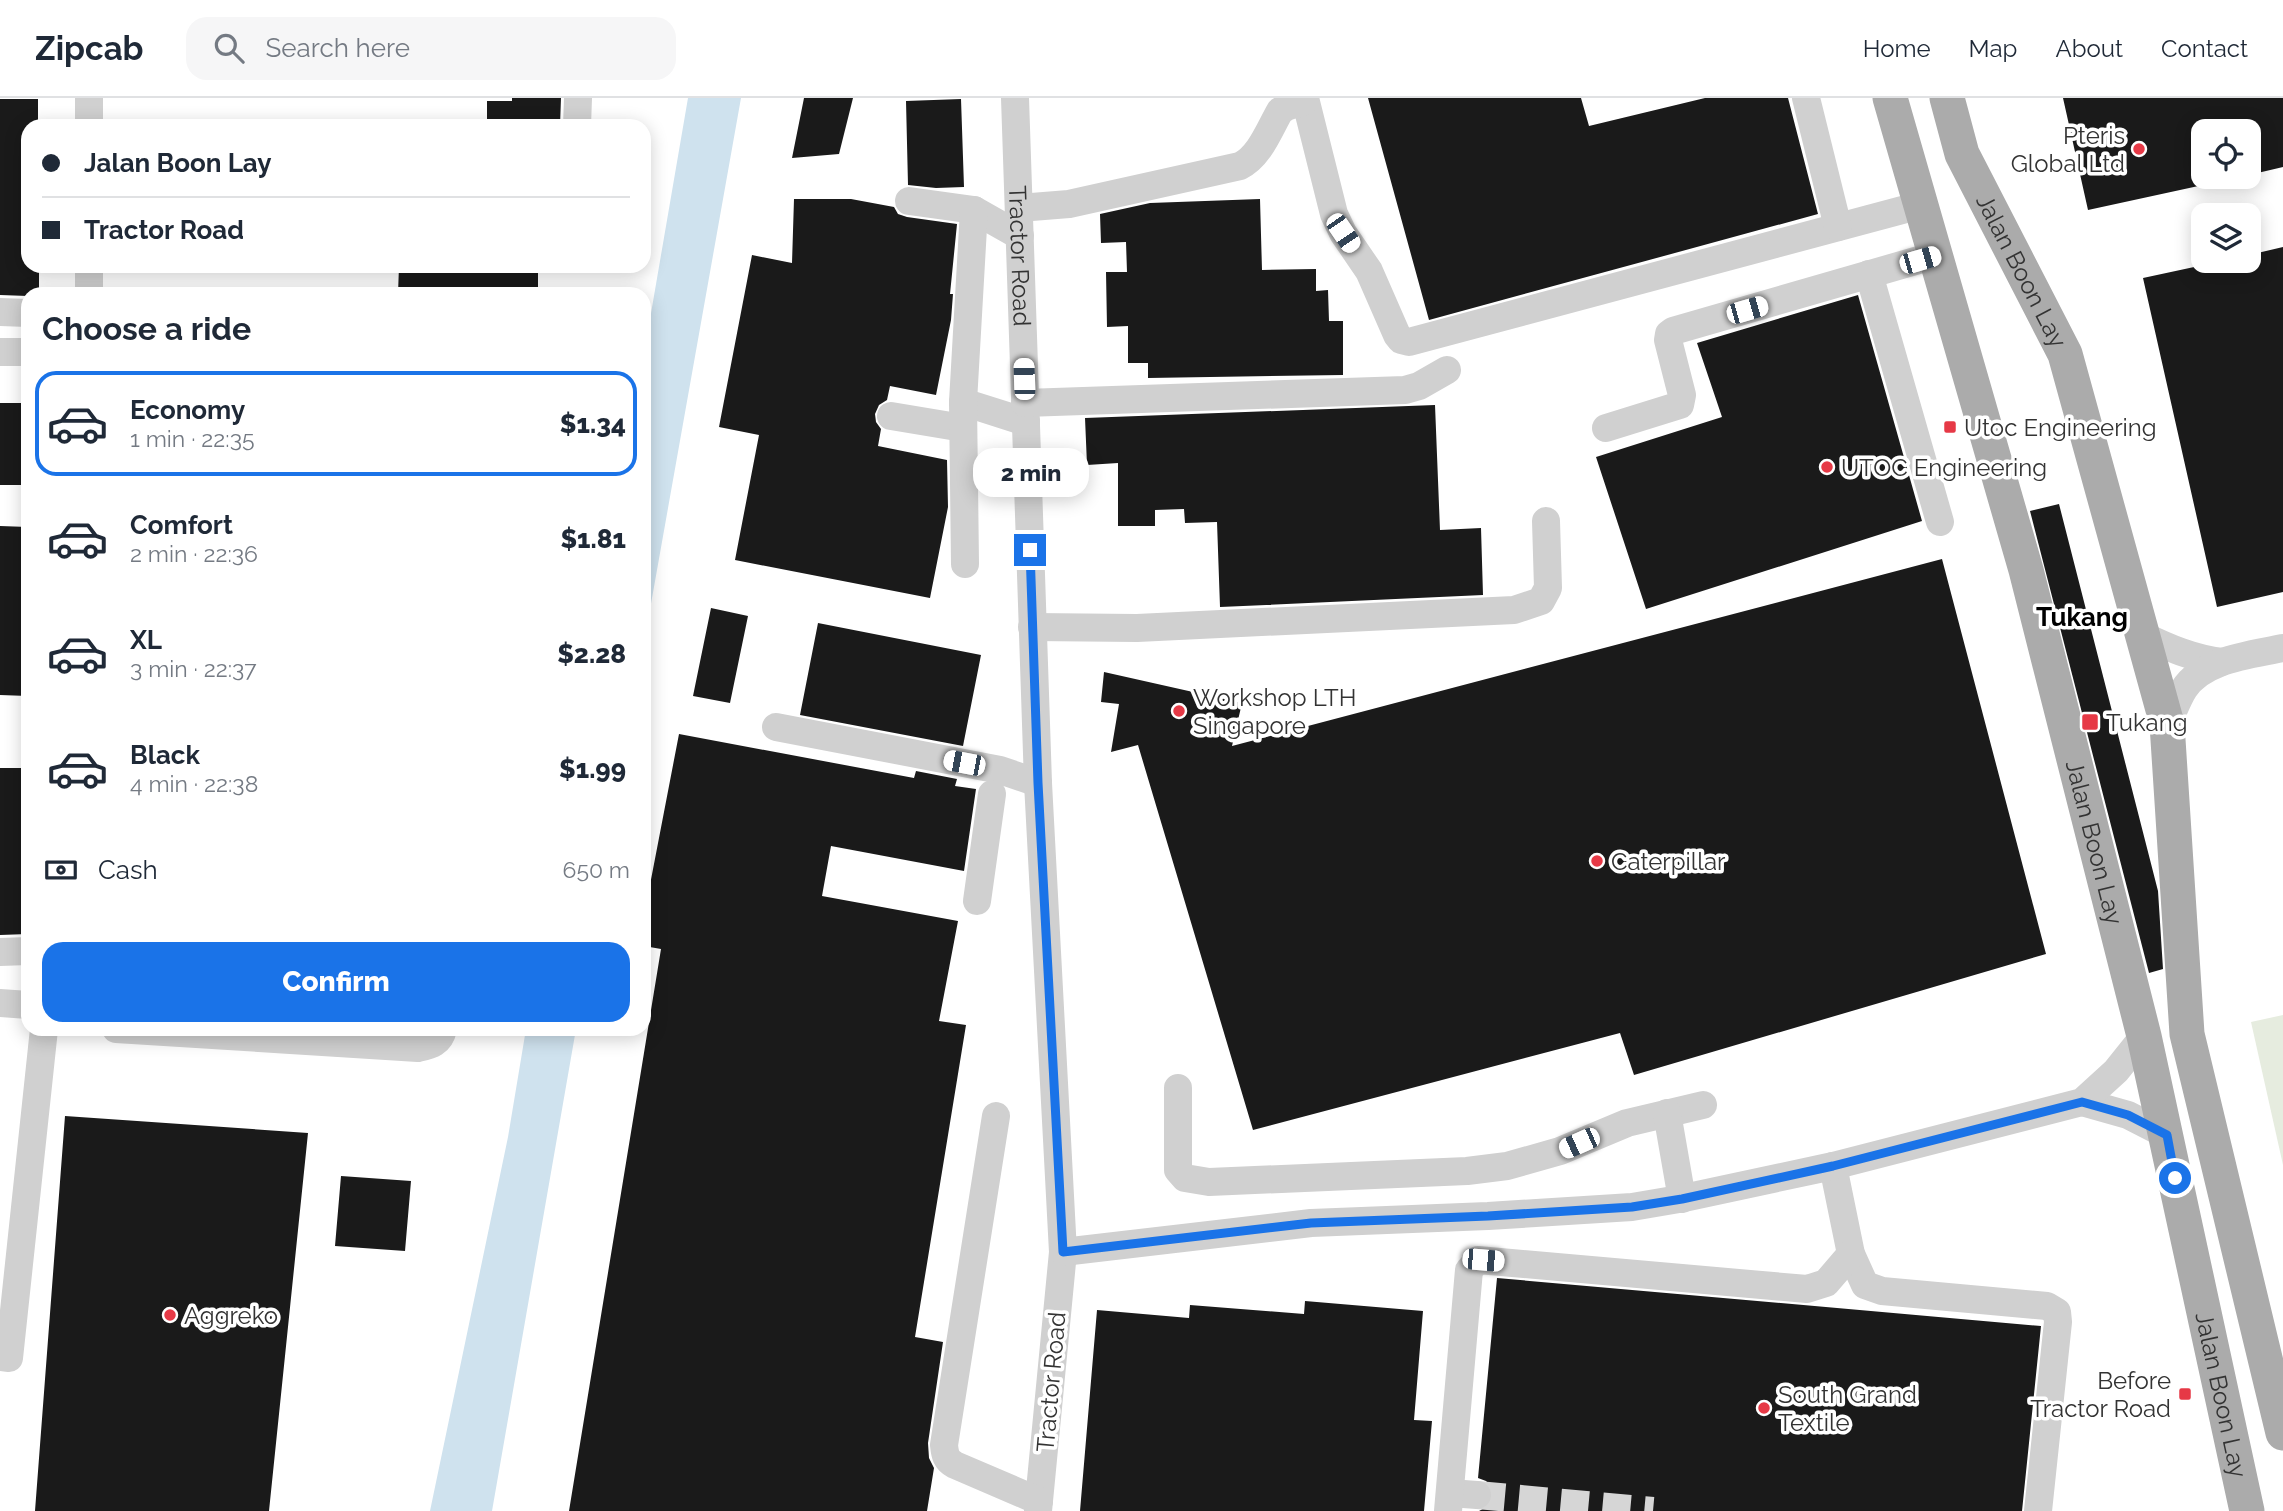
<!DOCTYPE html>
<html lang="en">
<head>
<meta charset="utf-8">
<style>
  :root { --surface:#fff; --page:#f6f6f7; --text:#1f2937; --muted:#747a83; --line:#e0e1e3; --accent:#1a73e8 }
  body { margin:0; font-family:Raleway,sans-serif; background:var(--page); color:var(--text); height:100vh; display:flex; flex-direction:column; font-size:26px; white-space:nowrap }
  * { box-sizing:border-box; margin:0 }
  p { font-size:23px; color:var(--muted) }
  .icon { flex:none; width:38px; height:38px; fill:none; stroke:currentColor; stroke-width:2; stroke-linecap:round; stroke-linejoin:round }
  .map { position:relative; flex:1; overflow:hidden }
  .panel { position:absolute; left:21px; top:189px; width:630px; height:749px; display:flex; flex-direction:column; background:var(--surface); border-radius:21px; box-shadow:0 4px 18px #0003 }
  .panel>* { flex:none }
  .hud { position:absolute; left:21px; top:21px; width:630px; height:154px; border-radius:21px; box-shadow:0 4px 18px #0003; display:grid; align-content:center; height:154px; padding:0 21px; background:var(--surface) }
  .buttons { position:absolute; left:2191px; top:21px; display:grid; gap:14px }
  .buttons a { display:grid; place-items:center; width:70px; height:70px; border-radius:14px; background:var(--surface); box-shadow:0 4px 18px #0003; font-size:35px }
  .end { position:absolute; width:32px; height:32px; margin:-16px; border:9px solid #1a73e8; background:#fff; box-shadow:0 0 0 4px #fff }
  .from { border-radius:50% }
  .bubble { position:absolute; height:49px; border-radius:21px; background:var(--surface); box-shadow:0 4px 18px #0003; font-size:23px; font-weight:800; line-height:49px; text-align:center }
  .car { position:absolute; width:21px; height:42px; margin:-21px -10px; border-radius:9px; box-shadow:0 0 5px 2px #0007; background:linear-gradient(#fff 24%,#345 0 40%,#fff 0 76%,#345 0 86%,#fff 0) }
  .hud b { display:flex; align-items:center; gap:24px; height:66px; font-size:26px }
  .hud b+b { border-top:2px solid var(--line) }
  .hud i { width:18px; height:18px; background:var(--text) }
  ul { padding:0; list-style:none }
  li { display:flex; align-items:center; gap:21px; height:105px; margin:0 14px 10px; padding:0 7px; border:4px solid transparent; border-radius:21px }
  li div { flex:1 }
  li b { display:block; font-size:26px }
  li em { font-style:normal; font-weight:800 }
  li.selected { border-color:var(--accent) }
  li>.icon { width:63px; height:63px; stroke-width:1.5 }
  h2 { padding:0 21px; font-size:32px; line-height:84px }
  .pay { display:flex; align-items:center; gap:18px; height:77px; padding:0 21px; font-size:26px }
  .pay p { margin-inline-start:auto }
  .button { display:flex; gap:14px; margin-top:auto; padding:14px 21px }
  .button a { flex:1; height:80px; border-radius:21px; background:var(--accent); color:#fff; font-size:28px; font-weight:800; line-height:80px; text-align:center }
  header { display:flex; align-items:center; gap:42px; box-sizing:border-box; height:98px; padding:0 35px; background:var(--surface); border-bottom:2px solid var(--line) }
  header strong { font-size:33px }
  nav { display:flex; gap:38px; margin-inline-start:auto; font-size:24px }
  .search { width:490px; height:63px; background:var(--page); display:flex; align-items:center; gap:18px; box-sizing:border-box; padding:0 24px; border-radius:21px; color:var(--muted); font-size:26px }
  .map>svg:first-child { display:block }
  .green { fill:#e6ecdf }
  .water { fill:#cfe2ee }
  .building { fill:#1a1a1a }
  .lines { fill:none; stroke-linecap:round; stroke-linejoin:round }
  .minor-tunnel { stroke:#d6d6d6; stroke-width:28; stroke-dasharray:28 14; stroke-linecap:butt }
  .minor { stroke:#d0d0d0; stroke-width:28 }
  .major { stroke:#ababab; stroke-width:35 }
  .route { stroke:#1a73e8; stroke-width:9 }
  .poi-dot { fill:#e63946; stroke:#fff; stroke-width:2.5 }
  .labels { text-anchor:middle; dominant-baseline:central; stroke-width:7; stroke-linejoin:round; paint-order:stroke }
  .poi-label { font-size:24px; fill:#333; stroke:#fff; text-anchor:start }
  .street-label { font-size:24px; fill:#333; stroke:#fff }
  .neighbourhood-label { font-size:26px; font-weight:bold; fill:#000; stroke:#fff }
</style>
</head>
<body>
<header>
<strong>Zipcab</strong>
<div class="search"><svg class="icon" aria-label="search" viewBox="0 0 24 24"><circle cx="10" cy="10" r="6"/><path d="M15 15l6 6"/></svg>Search here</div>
<nav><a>Home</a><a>Map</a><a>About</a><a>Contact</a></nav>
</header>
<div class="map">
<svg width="2283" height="1413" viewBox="0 0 2283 1413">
  <rect width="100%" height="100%" fill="#fff"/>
  <!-- green -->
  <path class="green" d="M2283 917V1067L2251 924Z"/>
  <!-- water -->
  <path class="water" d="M688 0H741L644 545V256Z
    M526 931H576L492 1413H430L508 1039Z"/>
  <!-- building -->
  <path class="building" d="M512 0H561L560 28H487V3H512Z
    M804 0H853L839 56 792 60Z
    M1368 0H1581L1589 28 1705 0H1788L1818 116 1429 222Z
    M2063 0H2283V69L2249 77V33H2203V87L2088 112Z
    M0 1H38V28H28V168H39V196H28V198L0 197Z
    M961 1 964 89 936 90 908 87 906 3Z
    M794 101H851L894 109 898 116 907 119 957 126 950 196H953L951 222 936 297 890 288 887 302 879 307 875 316 876 324 881 331 878 348 947 362 948 409 930 500 735 462 759 337 719 329 752 157 792 165Z
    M1260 101 1262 172 1316 171V193L1328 192 1329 223H1343V277L1148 280V265H1128V228L1107 229 1106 174H1127L1126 144 1101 145 1100 116 1150 105Z
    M2283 149V494L2217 509 2143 180 2222 163H2249V157Z
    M399 168H538V196H398Z
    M1858 197 1922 423 1646 511 1596 359 1722 319 1697 245Z
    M0 305H28V387H0Z
    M1435 307 1440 432 1481 430 1483 497 1220 509 1217 424 1185 425 1184 411 1155 412V428H1118V365L1087 367 1085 320Z
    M2059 406 2158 793 2163 871 2149 875 2030 413Z
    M0 428 28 429V598L0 597Z
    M1942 461 2046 856 1634 977 1620 935 1253 1032 1138 647 1111 654 1119 606 1101 604 1104 574 1242 605 1232 648Z
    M711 510 748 518 730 605 693 598Z
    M818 525 981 557 963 648 800 617Z
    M679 636 914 680 916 673 957 681 955 688 976 691 964 773 831 748 822 798 958 823 939 923 966 927 915 1239 943 1244 928 1345 929 1360 934 1370 927 1413H569L661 851 644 848V818Z
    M0 670H28V836L0 837Z
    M65 1018 308 1035 269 1413H35Z
    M341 1078 411 1083 405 1153 335 1148Z
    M1497 1180 2041 1228 2022 1413H1479L1490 1407 1493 1399 1492 1389 1486 1383 1478 1380Z
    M1305 1203 1423 1213 1414 1322 1432 1323 1424 1413H1080L1097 1212 1189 1220 1190 1207 1304 1216Z"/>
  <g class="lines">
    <!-- minor-tunnel -->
    <path class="minor-tunnel" d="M1477 1397 1653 1413"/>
    <!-- minor -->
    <g class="minor">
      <path d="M89 0V28"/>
      <path id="s1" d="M1015 0 1038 685 1063 1154 1038 1413"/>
      <path d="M1305 0 1334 116 1343 135 1369 173 1397 237 1401 242 1409 244 1921 107"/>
      <path d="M1806 0 1838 129"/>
      <path d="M577 28 578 0"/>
      <path d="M909 103 974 112 1020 138"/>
      <path d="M1019 110 1069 106 1240 68C1260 58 1269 32 1280 13L1286 9 1305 3"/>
      <path d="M89 168V196"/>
      <path d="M1869 176 1940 424"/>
      <path d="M0 214 28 215"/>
      <path d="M0 254H28"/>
      <path d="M963 304 1026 324"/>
      <path d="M1025 305 1405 292 1419 288 1447 272"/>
      <path d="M891 318 963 330"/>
      <path d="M1606 330 1680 307 1682 297 1668 242 1669 236 1673 233 1936 157"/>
      <path d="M965 466 963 304 974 112"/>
      <path d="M1032 529 1137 530 1514 512 1541 503 1548 490 1546 423"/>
      <path d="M2142 537C2169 550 2192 560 2222 564"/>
      <path d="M2167 626C2173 615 2177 602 2184 591 2203 561 2251 557 2283 550"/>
      <path d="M776 629 1000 672 1038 685"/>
      <path d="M977 803 992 696"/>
      <path d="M0 854 28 853"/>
      <path d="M0 905 28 907"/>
      <path d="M116 931 418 950C431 947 440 945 443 931"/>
      <path d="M1178 990V1072L1185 1080 1209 1084 1467 1073 1507 1068 1560 1053 1627 1025 1703 1007"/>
      <path d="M2082 1004 2128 1017 2167 1037"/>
      <path d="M1667 1015 1682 1101"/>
      <path d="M996 1018 944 1347C945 1357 946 1362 955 1367L1039 1403"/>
      <path d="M1833 1068 1851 1156 1865 1187 1882 1193 2047 1208 2057 1214 2058 1224 2038 1413"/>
      <path d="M1063 1154 1311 1125 1488 1118 1632 1109 1679 1101 1833 1068 2082 1004 2116 973 2144 938"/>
      <path d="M0 1259 9 1260 44 931"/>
      <path d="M1450 1395 1477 1397"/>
      <path d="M1448 1413 1469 1172 1478 1162 1807 1191 1826 1185 1851 1156"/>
    </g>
    <!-- major -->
    <g class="major">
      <path id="s2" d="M1890 0 2026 472 2144 938 2247 1413"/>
      <path id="s3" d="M1947 0 1962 56 2065 256 2167 626 2187 936 2283 1335"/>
    </g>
  </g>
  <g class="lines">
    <!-- route -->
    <path class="route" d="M1030 452 1038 685 1063 1154 1311 1125 1488 1118 1632 1109 1682 1101 1833 1068 2082 1004 2128 1017 2167 1037 2175 1080"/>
  </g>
  <!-- markers -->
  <g class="poi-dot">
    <circle cx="2139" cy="51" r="7"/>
    <rect x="1943" y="322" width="14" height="14" rx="3.5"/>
    <circle cx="1827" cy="369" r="7"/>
    <circle cx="1179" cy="613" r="7"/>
    <rect x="2081" y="615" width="18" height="18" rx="3.5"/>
    <circle cx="1597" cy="763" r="7"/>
    <circle cx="170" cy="1217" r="7"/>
    <rect x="2178" y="1289" width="14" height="14" rx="3.5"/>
    <circle cx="1764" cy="1310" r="7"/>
  </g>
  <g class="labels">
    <!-- poi labels -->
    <g class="poi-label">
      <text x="2125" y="37" text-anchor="end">Pteris<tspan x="2125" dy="28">Global Ltd</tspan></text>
      <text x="1964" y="329">Utoc Engineering</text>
      <text x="1841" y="369">UTOC Engineering</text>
      <text x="1193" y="599">Workshop LTH<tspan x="1193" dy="28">Singapore</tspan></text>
      <text x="2106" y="624">Tukang</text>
      <text x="1611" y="763">Caterpillar</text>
      <text x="184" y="1217">Aggreko</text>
      <text x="2171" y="1282" text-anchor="end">Before<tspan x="2171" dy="28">Tractor Road</tspan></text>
      <text x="1778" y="1296">South Grand<tspan x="1778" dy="28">Textile</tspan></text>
    </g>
    <!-- street labels -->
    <g class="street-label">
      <text stroke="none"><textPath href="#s1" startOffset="158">Tractor Road</textPath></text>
      <text stroke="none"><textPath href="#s3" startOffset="189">Jalan Boon Lay</textPath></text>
      <text stroke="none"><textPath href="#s2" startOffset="772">Jalan Boon Lay</textPath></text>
      <text transform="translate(1051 1284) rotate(-85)">Tractor Road</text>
      <text stroke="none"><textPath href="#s2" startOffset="1339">Jalan Boon Lay</textPath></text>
    </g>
    <!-- neighbourhood labels -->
    <g class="neighbourhood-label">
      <text x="2082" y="519">Tukang</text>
    </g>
  </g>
</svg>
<div class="buttons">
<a><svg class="icon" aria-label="locate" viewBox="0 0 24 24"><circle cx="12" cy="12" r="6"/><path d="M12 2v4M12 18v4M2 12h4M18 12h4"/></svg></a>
<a><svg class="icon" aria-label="layers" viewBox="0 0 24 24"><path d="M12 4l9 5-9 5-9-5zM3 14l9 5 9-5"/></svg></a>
</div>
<i class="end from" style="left:2175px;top:1080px"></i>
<i class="end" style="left:1030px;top:452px"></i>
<div class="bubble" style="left:973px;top:350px;width:116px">2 min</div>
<i class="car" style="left:1343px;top:135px;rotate:146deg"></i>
<i class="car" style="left:1920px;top:162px;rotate:74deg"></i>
<i class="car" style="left:1747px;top:212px;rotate:74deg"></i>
<i class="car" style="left:1024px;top:281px;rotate:358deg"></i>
<i class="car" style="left:964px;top:665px;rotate:281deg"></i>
<i class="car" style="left:1579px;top:1045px;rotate:246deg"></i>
<i class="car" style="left:1483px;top:1162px;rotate:95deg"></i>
<div class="hud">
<b><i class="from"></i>Jalan Boon Lay</b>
<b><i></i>Tractor Road</b>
</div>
<section class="panel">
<h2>Choose a ride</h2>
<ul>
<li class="selected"><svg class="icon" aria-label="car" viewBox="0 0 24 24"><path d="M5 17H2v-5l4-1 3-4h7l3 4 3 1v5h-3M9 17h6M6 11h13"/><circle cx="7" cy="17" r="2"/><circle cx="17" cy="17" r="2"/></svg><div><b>Economy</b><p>1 min · 22:35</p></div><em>$1.34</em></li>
<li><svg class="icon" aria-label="car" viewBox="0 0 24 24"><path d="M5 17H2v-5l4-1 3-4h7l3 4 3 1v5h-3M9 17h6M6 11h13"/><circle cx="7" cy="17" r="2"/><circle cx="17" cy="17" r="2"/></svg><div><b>Comfort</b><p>2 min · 22:36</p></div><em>$1.81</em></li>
<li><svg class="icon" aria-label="car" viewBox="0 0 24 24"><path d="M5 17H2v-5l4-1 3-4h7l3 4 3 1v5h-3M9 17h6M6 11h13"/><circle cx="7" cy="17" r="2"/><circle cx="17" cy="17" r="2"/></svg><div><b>XL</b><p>3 min · 22:37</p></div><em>$2.28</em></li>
<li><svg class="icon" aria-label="car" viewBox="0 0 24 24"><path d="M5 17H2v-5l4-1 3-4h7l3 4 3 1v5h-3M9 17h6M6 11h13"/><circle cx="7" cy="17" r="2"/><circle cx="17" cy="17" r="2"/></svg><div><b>Black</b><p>4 min · 22:38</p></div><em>$1.99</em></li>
</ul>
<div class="pay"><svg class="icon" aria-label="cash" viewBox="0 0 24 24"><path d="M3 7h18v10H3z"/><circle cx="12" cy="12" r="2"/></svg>Cash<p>650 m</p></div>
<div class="button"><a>Confirm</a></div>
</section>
</div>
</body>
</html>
